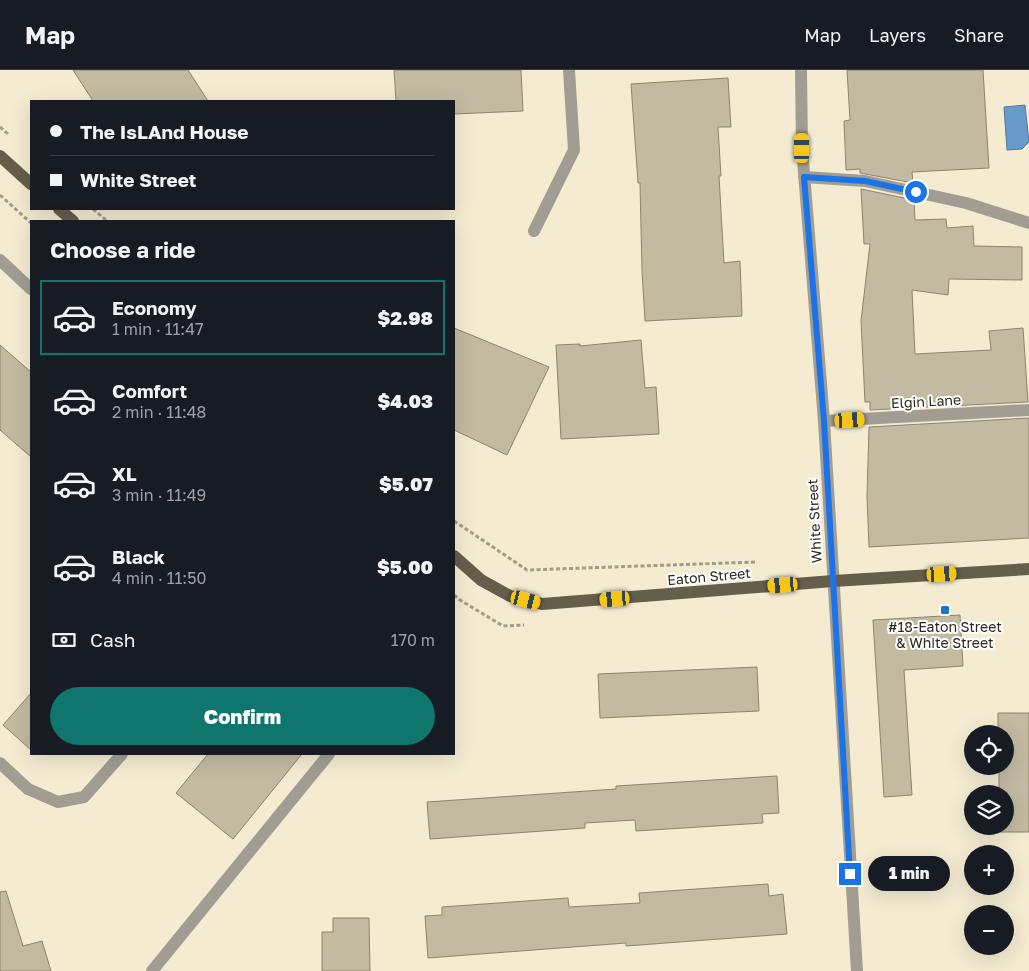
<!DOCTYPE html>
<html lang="en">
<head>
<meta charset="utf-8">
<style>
  :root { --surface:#171b24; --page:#20242c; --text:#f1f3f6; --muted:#9ea1a6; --line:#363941; --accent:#0f766e }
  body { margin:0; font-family:"Golos Text",sans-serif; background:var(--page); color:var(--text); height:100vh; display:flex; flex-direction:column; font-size:19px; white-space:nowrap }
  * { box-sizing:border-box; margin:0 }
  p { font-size:16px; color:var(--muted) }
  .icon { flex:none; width:28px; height:28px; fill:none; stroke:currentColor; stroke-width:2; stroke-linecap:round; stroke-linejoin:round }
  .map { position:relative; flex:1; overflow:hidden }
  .sheet { position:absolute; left:30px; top:150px; width:425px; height:535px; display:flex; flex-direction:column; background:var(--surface); border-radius:0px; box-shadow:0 5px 20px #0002 }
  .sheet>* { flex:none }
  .banner { position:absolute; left:30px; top:30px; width:425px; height:110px; border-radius:0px; box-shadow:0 5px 20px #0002; display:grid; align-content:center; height:110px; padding:0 20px; background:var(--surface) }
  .buttons { position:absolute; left:964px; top:655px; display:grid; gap:10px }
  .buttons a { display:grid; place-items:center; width:50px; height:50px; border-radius:50%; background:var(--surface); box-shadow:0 5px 20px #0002; font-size:25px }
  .end { position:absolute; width:22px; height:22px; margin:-11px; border:6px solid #1a73e8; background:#fff; box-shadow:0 0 0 2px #fff }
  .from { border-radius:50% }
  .bubble { position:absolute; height:35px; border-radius:18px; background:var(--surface); box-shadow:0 5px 20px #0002; font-size:16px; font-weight:800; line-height:35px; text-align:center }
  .car { position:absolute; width:15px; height:30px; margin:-15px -8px; border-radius:6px; box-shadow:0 0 4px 1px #0007; background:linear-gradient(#f5c518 24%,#345 0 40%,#f5c518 0 76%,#345 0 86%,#f5c518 0) }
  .banner b { display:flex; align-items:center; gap:18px; height:48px; font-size:19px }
  .banner b+b { border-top:1px solid var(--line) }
  .banner i { width:12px; height:12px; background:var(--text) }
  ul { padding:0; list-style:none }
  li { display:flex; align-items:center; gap:15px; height:75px; margin:0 10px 8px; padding:0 10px; border:2px solid transparent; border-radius:0px }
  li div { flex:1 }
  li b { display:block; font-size:19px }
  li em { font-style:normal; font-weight:800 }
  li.active { border-color:var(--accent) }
  li>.icon { width:45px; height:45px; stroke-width:1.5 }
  h2 { padding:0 20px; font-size:22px; line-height:60px }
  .pay { display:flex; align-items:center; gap:12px; height:55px; padding:0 20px; font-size:19px }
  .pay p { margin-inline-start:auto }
  .cta { display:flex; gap:10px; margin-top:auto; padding:10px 20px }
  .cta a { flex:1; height:58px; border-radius:30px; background:var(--accent); color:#fff; font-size:20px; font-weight:800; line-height:58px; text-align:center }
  header { display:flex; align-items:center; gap:30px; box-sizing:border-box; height:70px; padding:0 25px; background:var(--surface); border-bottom:1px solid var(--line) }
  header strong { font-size:24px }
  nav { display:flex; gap:28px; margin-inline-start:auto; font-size:18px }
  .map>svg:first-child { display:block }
  .water { fill:#689acb; stroke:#567897 }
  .building { fill:#c2baa1; stroke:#8c856d }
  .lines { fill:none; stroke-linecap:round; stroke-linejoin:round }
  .path { stroke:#a39c89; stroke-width:3; stroke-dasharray:4 2.5; stroke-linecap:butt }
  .minor { stroke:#a19d93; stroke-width:12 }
  .major { stroke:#645e4b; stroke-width:12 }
  .route { stroke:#1a73e8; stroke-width:6 }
  .poi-dot { fill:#1976c2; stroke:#fff; stroke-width:2 }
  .labels { text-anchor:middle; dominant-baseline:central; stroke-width:4; stroke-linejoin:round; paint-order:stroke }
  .street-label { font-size:14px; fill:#2c291f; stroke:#fff }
  .poi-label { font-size:14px; fill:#2c291f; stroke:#fff }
</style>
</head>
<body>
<header>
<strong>Map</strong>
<nav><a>Map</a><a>Layers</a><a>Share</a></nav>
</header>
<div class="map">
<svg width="1029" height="901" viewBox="0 0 1029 901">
  <rect width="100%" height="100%" fill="#f4ebd1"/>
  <!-- water -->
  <path class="water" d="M1025 35 1029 72 1022 79 1007 80 1004 37Z"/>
  <!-- building -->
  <path class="building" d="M73 0H188L208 31H93Z
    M394 0H521L523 41 454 44V31H396Z
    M847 0H983L989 98 912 102 913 113 860 103V99L846 100 844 51 850 50Z
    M728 8 731 57H718L721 106H719L724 193 740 191 742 246 645 251 642 201 640 113H638L631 14Z
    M861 119 914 130 915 150 946 149 947 158 973 156 974 176 1022 177V210L949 209 948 225 912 220 915 284 991 280 989 261 1023 258 1028 332 870 340V332H865L861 251 870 174H864Z
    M454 258 549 297 507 385 454 360Z
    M641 270 645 318 656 317 659 364 561 369 556 275 580 274V276Z
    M0 275 31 302V387L0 360Z
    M1029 348V468L869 477 867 426 869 357Z
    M960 545 963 596 904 600 912 725 884 727 873 550Z
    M757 597 759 641 600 648 598 604Z
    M31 623V680L3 655Z
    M998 643H1029V762H999V756H1005V724H999V696H1005V664H998Z
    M208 684H302L233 769 176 723Z
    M777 706 779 743 762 744 763 753 636 761 635 750 585 753V758L430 769 427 732 616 719V716Z
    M768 814 769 826 783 824 787 864 626 876V873L428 888 425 846 442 845V837L568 828 569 837 640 833 639 823Z
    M6 821 23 876 42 871 51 901H0V822Z
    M333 848H369L370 901H322V862H333Z"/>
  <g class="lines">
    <!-- path -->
    <path class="path" d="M0 57 8 64
      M0 125 31 153
      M93 139 107 151
      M454 451 527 500 756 492
      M454 525 460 530 503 556 524 555"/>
    <!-- minor -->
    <path class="minor" d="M801 0 802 78 824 351 857 901
      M804 107 865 111 966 133 1029 153
      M534 161 574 80 569 0
      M0 190 31 219
      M824 351 1029 340
      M0 693 28 719 58 732 84 727 122 684
      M152 901 329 684"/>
    <!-- major -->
    <path class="major" d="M0 86 31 114
      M59 139 73 151
      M454 486 481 510 510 526 542 534 833 511 1029 499"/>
  </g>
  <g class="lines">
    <!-- route -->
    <path class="route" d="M850 804 824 351 804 107 865 111 916 122"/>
  </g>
  <!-- markers -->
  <rect class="poi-dot" x="940" y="535" width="10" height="10" rx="2.5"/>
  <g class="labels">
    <!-- street labels -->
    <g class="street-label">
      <text transform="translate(926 331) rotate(-3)">Elgin Lane</text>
      <text transform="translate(814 451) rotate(-93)">White Street</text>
      <text transform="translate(709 506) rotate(-5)">Eaton Street</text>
    </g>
    <!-- poi labels -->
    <g class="poi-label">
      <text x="945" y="556">#18-Eaton Street<tspan x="945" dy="16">&amp; White Street</tspan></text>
    </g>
  </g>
</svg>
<div class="buttons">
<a><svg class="icon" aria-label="locate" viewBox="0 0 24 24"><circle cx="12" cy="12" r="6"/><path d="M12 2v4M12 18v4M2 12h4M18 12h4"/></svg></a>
<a><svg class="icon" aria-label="layers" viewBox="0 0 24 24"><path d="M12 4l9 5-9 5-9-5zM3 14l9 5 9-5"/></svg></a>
<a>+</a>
<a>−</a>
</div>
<i class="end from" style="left:916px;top:122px"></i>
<i class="end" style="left:850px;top:804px"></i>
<div class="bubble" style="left:868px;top:786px;width:82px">1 min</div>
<i class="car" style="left:802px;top:78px;rotate:0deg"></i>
<i class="car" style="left:850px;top:350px;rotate:87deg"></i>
<i class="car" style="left:942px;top:504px;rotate:87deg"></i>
<i class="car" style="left:783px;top:515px;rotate:265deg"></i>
<i class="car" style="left:615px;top:529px;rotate:265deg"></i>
<i class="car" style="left:526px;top:530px;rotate:104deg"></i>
<div class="banner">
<b><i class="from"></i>The IsLAnd House</b>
<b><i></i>White Street</b>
</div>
<section class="sheet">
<h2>Choose a ride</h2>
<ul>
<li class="active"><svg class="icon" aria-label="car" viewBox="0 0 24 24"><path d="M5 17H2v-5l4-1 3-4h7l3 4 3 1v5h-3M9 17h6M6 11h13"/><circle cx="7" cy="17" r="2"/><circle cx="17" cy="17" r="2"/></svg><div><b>Economy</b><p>1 min · 11:47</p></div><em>$2.98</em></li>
<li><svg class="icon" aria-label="car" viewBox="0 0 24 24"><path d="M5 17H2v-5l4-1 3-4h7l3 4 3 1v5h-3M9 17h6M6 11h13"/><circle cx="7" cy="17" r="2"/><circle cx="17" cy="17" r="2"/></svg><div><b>Comfort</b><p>2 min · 11:48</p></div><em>$4.03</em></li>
<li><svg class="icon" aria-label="car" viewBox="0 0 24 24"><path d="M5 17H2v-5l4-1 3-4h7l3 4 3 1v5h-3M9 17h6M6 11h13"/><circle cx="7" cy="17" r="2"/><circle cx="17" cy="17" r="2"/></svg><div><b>XL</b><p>3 min · 11:49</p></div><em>$5.07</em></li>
<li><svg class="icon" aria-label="car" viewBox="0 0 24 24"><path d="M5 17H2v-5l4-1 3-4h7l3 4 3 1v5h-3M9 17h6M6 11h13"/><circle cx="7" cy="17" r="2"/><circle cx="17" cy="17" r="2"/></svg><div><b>Black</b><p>4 min · 11:50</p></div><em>$5.00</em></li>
</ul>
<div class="pay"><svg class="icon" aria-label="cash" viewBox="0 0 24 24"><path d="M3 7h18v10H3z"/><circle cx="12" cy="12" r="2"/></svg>Cash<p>170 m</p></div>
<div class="cta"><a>Confirm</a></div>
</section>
</div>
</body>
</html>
